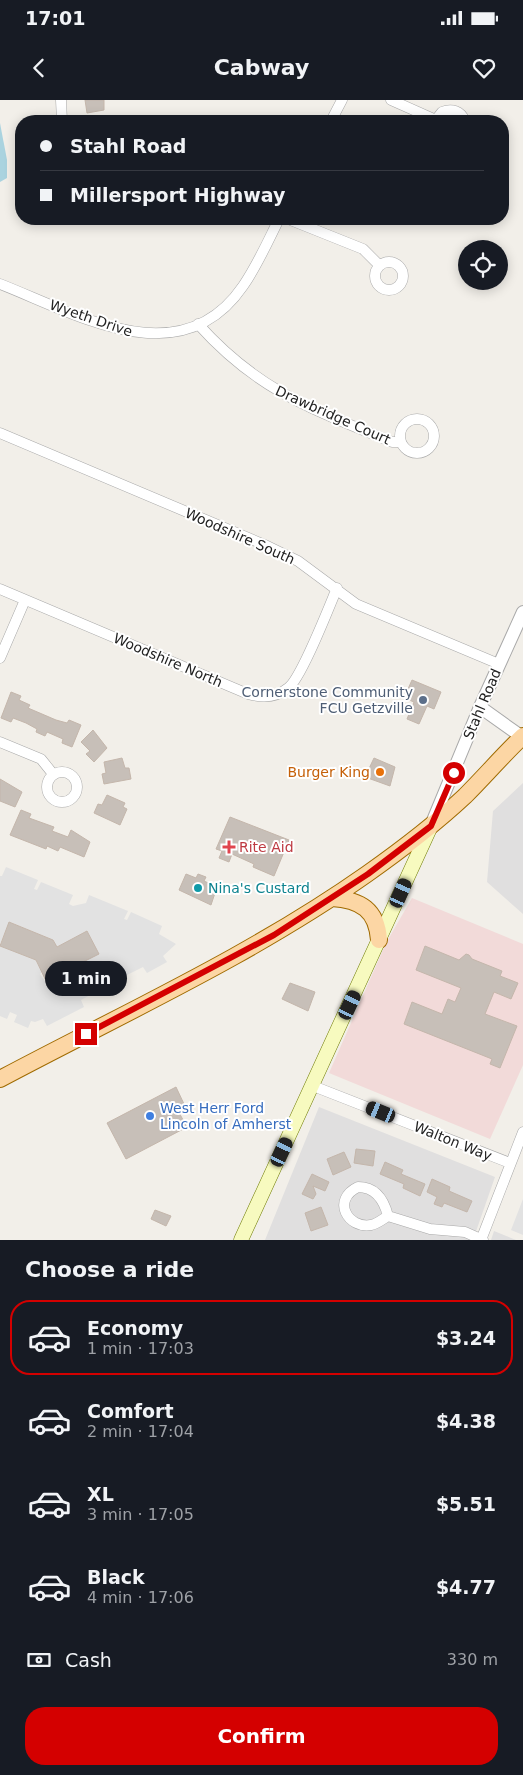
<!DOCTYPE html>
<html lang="en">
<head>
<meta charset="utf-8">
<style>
  :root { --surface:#171b24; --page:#20242c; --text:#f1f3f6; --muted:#9ea1a6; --line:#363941; --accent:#d40000 }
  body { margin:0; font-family:"DejaVu Sans",sans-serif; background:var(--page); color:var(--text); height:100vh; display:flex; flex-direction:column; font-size:19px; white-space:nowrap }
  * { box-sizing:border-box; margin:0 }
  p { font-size:16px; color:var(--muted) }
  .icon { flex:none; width:28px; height:28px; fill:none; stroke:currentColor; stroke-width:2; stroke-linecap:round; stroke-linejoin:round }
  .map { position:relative; height:1140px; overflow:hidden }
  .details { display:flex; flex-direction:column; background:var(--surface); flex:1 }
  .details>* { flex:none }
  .top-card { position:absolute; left:15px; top:15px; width:494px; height:110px; border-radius:20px; box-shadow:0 2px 12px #0003; display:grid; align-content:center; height:110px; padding:0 25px; background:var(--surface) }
  .fabs { position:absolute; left:458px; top:140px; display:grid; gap:10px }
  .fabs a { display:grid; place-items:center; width:50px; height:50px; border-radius:50%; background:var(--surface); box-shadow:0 2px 12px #0003; font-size:25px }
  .end { position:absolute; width:22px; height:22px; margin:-11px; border:6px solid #d40000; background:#fff; box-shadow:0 0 0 2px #fff }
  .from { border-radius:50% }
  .bubble { position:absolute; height:35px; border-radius:18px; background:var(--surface); box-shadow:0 2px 12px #0003; font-size:16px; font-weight:700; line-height:35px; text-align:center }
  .car { position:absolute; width:15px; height:30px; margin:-15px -8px; border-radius:6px; box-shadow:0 0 4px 1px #0007; background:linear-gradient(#222 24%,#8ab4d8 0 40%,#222 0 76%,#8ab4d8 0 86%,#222 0) }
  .top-card b { display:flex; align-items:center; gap:18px; height:48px; font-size:19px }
  .top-card b+b { border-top:1px solid var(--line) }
  .top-card i { width:12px; height:12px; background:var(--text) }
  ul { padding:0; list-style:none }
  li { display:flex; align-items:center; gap:15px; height:75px; margin:0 10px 8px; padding:0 15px; border:2px solid transparent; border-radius:20px }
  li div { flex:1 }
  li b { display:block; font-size:19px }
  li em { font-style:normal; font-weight:700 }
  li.selected { border-color:var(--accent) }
  li>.icon { width:45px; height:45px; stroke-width:1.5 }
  h2 { padding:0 25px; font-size:22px; line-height:60px }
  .pay { display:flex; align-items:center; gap:12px; height:55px; padding:0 25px; font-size:19px }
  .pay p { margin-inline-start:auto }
  .cta { display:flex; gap:10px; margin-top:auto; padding:10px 25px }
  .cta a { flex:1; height:58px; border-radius:20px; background:var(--accent); color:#fff; font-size:20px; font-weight:700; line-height:58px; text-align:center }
  .status { display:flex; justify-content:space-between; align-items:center; height:35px; padding:0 25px; background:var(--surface); direction:ltr }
  .status svg { height:14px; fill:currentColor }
  header { display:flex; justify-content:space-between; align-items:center; height:65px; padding:0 25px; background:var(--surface); font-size:22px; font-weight:700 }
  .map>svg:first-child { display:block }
  .residential { fill:#e0dfdf }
  .commercial { fill:#f2dad9 }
  .parking { fill:#e2e2e2 }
  .water { fill:#aad3df }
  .building { fill:#c7bfb8; stroke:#c4b6ab }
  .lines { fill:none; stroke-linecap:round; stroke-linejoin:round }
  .minor-casing { stroke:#a9a9a9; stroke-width:11 }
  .tertiary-casing { stroke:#a9a9a9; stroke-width:14 }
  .secondary-casing { stroke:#707d05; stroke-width:15 }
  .primary-casing { stroke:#a06b00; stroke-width:18 }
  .minor { stroke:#fff; stroke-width:10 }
  .tertiary { stroke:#fff; stroke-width:12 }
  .secondary { stroke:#f7fabf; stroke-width:14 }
  .primary { stroke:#fcd6a4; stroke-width:16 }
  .route { stroke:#d40000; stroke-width:6 }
  .service-dot { fill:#5c6f8a; stroke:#fff; stroke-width:2 }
  .food-dot { fill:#e8710a; stroke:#fff; stroke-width:2 }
  .health-dot { fill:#e0444e; stroke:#fff; stroke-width:2 }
  .culture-dot { fill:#0f9aa8; stroke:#fff; stroke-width:2 }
  .shop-dot { fill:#3f7fe0; stroke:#fff; stroke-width:2 }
  .labels { text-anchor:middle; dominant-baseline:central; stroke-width:4; stroke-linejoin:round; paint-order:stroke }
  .street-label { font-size:14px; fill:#222; stroke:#fff }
  .service-label { font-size:14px; fill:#4e5e75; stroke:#fff; text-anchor:end }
  .food-label { font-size:14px; fill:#c56008; stroke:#fff; text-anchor:end }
  .health-label { font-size:14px; fill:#be3a42; stroke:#fff; text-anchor:start }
  .culture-label { font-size:14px; fill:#0d838f; stroke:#fff; text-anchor:start }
  .shop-label { font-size:14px; fill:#366cbe; stroke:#fff; text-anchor:start }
</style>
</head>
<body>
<div class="status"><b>17:01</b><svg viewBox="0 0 49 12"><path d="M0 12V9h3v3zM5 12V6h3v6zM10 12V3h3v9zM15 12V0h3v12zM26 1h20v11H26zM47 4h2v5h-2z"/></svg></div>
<header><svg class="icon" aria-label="back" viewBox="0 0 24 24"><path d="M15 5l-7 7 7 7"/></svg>Cabway<svg class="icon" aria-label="heart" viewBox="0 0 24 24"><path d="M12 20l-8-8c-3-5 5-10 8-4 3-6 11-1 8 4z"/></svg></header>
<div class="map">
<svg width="523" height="1140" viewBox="0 0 523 1140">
  <rect width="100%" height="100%" fill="#f2efe9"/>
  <!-- residential -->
  <path class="residential" d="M523 683V814L487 782 493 711Z
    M319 1007 495 1077 473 1140H265Z
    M494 1131 516 1140H491Z"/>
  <!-- commercial -->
  <path class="commercial" d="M412 798 523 844V965L490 1039 329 973 386 843Z"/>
  <!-- parking -->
  <path class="parking" d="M6 767 38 780 34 789 37 790 41 782 73 795 69 804 73 806 86 803 89 795 128 811 124 819 127 820 131 812 162 826 159 834 176 844 163 856 167 862 147 873 143 867 121 878 124 885 114 891 110 884 81 900 84 907 47 926 43 919 35 922 31 921 28 928 14 922 17 915 10 912 7 919 0 916V846L36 860 42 872 40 874 49 887 83 869 81 863 99 854 87 832 57 847 53 840 10 822 0 844V776H2Z
    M523 1099V1135L511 1130Z"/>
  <!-- water -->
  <path class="water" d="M0 23 7 60V78L0 82Z"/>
  <!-- building -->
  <path class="building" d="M85 0H104V10L87 13Z
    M412 580 441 592 434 609 427 606 419 624 407 619 414 602 404 598Z
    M11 592 21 596 19 600 30 605 28 608 56 620 67 623 69 620 81 625 72 647 62 643 63 639 47 632 45 636 36 632 37 629 26 623 13 618 11 622 1 618Z
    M93 630 107 648 94 662 86 654 90 651 81 642Z
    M122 658 125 668H129L131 679 104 684 102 674 106 673 104 662Z
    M374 658 395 667 390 686 365 677Z
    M0 679 22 692 15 707 0 701Z
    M107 695 125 703 123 707 127 709 120 725 94 713 98 704 102 705Z
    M21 710 31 714 29 718 54 727 52 731 68 737 71 730 90 742 84 757 60 747 58 751 47 746 46 749 10 735Z
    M230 717 289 740 274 776 253 767 254 764 232 754 229 762 219 758 222 751 216 749Z
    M186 774 196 778 198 774 206 777 204 781 217 787 211 805 179 790Z
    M9 822 53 840 57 847 87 831 99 854 81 863 84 869 49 887 36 860 0 846Z
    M425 846 459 860 466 854 469 855 472 859 502 871 500 876 518 883 511 899 494 892 485 914 517 926 500 968 490 964 492 959 404 924 412 902 442 914 448 899 455 902 461 888 416 870Z
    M290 883 315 892 308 911 282 899Z
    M176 987 184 1004 177 1009 187 1027 126 1059 107 1023Z
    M356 1049 375 1051 373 1066 354 1063Z
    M344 1052 351 1067 333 1075 327 1059Z
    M385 1062 403 1070 401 1074 425 1084 420 1096 403 1088 404 1084 380 1074Z
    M312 1074 329 1082 325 1091 313 1086 316 1094 313 1099 302 1094Z
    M432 1079 450 1087 449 1091 472 1101 467 1112 444 1103 442 1107 434 1104 437 1097 427 1092Z
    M321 1107 328 1125 311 1131 305 1113Z
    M155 1110 171 1116 166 1126 151 1119Z"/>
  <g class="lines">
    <defs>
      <path id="minor" d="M61 0 62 21
        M391 0 436 20
        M331 21 342 0
        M435 21 442 12C452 8 461 11 465 21
        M288 119 363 149 379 165
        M375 176a14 14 0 1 1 28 0a14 14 0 1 1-28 0Z
        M0 184C77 214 181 277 243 186 257 166 268 141 279 119
        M198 224C258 291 312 309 392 342H401
        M400 336a17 17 0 1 1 34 0a17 17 0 1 1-34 0Z
        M0 333 265 445 298 461 356 504 499 564
        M0 489 248 594C262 598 276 598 288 588 301 579 329 507 337 488
        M0 558 25 500
        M0 642 41 659 53 674
        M47 687a15 15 0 1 1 30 0a15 15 0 1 1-30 0Z
        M313 986 510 1063
        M358 1087C376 1087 384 1100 388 1116 383 1119 377 1124 371 1125 348 1129 331 1100 358 1087Z
        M388 1116 430 1129 465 1132 483 1140
        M481 1140 523 1032"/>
      <path id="tertiary" d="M480 607 522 637
        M432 723 480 607 523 512"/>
      <path id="secondary" d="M241 1140 431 726"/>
      <path id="primary" d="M332 798C361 800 377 810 379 840
        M0 979C124 913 252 855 367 774 401 750 435 724 465 696 485 676 503 655 523 636"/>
    </defs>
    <!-- minor casing -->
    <use href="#minor" class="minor-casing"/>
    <!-- tertiary casing -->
    <use href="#tertiary" class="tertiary-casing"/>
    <!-- secondary casing -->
    <use href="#secondary" class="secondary-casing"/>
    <!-- primary casing -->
    <use href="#primary" class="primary-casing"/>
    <!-- minor -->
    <use href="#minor" class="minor"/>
    <!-- tertiary -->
    <use href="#tertiary" class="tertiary"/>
    <!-- secondary -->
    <use href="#secondary" class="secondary"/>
    <!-- primary -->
    <use href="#primary" class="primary"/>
  </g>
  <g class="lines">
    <!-- route -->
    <path class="route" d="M86 934 274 835 368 774 431 726 454 673"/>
  </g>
  <!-- markers -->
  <circle class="service-dot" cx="423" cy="600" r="5"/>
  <circle class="food-dot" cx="380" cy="672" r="5"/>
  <path class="health-dot" d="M226.5 739.5h5v5h5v5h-5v5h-5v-5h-5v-5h5z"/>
  <circle class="culture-dot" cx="198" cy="788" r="5"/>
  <circle class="shop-dot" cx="150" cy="1016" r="5"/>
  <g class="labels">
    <!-- street labels -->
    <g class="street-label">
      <text transform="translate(91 218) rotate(19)">Wyeth Drive</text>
      <text transform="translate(333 315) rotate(24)">Drawbridge Court</text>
      <text transform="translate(240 436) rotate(24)">Woodshire South</text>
      <text transform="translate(168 560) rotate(23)">Woodshire North</text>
      <text transform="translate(482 604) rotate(-67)">Stahl Road</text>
      <text transform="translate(453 1041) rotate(22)">Walton Way</text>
    </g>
    <!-- service labels -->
    <g class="service-label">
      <text x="413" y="592">Cornerstone Community<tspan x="413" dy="16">FCU Getzville</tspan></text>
    </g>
    <!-- food labels -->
    <g class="food-label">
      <text x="370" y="672">Burger King</text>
    </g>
    <!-- health labels -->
    <g class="health-label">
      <text x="239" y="747">Rite Aid</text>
    </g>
    <!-- culture labels -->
    <g class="culture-label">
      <text x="208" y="788">Nina's Custard</text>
    </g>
    <!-- shop labels -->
    <g class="shop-label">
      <text x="160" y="1008">West Herr Ford<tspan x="160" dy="16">Lincoln of Amherst</tspan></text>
    </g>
  </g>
</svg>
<div class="fabs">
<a><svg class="icon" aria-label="locate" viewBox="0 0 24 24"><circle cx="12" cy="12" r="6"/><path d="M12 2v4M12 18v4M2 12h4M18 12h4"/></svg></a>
</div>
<i class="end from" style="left:454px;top:673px"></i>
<i class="end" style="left:86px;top:934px"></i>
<div class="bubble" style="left:45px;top:861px;width:82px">1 min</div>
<i class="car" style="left:401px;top:793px;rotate:24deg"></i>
<i class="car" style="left:350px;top:905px;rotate:25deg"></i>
<i class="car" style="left:381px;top:1012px;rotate:292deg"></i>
<i class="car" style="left:282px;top:1052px;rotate:25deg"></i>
<div class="top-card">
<b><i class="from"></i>Stahl Road</b>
<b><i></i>Millersport Highway</b>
</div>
</div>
<section class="details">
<h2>Choose a ride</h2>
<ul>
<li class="selected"><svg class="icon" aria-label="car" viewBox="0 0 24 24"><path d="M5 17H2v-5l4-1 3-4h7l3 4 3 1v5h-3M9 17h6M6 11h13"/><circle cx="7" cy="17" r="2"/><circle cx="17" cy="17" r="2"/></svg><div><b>Economy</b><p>1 min · 17:03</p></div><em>$3.24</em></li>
<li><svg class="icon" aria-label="car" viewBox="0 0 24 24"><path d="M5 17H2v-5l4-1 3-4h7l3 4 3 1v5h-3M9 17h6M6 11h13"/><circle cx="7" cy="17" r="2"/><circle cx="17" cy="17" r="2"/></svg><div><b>Comfort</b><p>2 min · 17:04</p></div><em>$4.38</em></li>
<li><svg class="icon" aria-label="car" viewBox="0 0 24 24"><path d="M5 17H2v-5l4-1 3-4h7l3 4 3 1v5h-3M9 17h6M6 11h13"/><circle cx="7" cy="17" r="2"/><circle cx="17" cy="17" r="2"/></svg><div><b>XL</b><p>3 min · 17:05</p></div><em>$5.51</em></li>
<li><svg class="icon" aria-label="car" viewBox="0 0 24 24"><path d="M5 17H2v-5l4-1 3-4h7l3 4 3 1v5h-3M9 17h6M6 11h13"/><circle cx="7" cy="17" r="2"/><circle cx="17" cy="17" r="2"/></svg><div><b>Black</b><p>4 min · 17:06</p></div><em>$4.77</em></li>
</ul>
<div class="pay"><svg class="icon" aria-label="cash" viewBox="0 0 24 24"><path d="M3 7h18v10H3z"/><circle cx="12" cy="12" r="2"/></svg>Cash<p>330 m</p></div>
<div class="cta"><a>Confirm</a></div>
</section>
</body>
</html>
